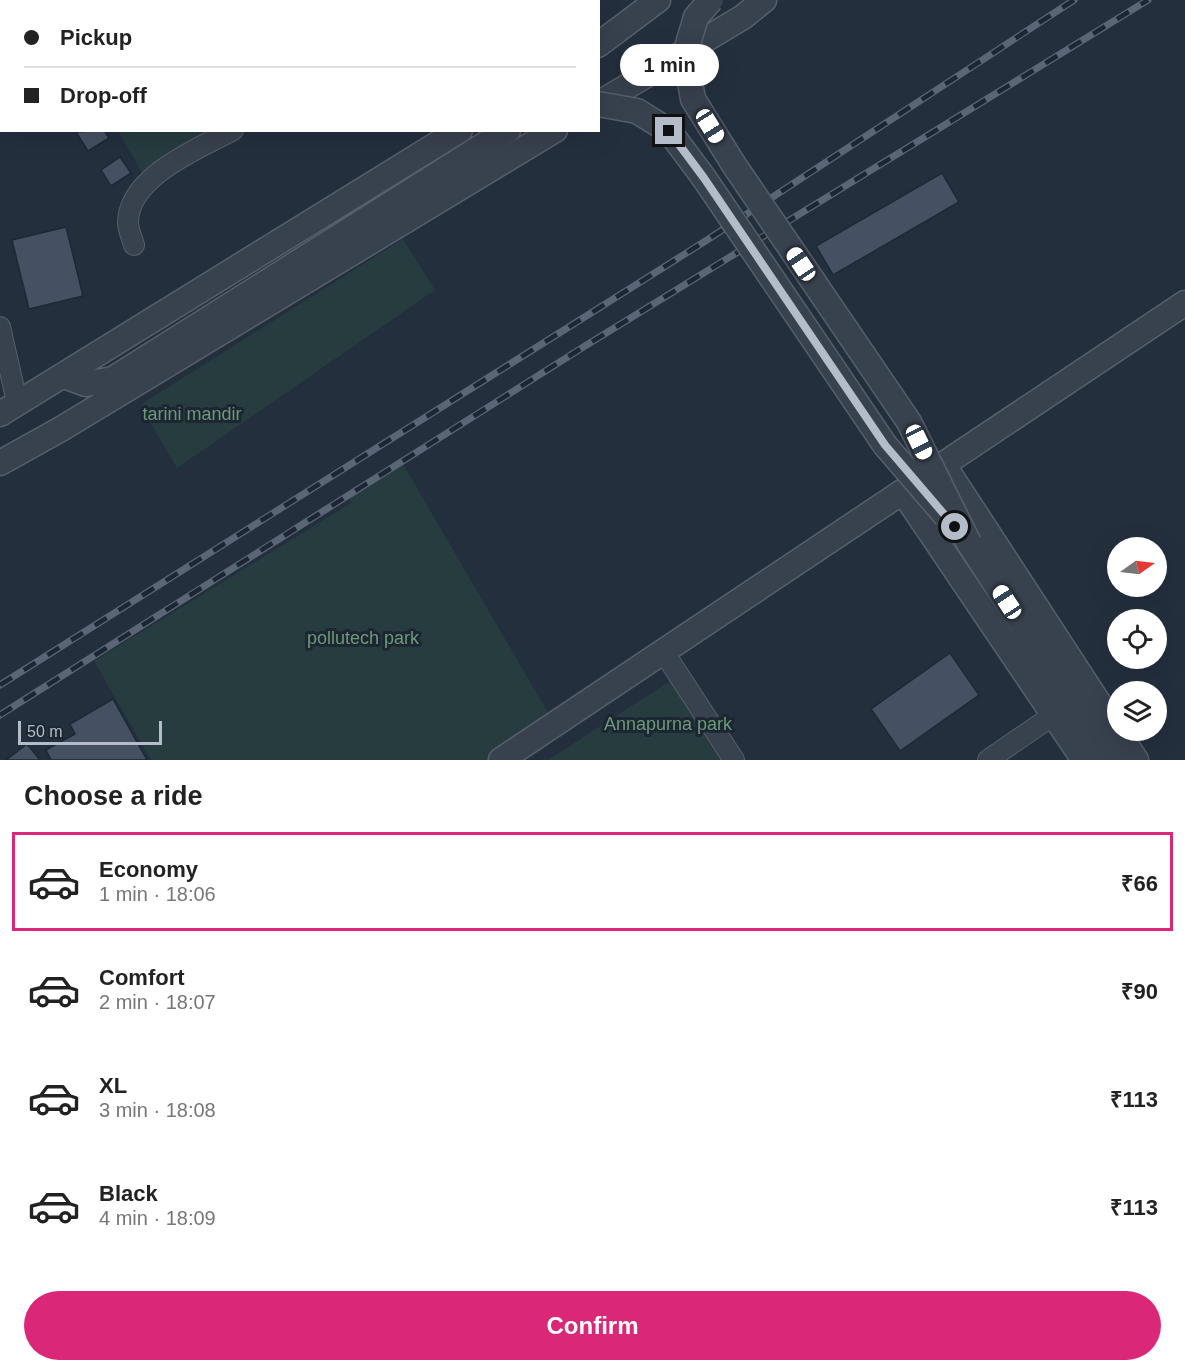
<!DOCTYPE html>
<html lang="en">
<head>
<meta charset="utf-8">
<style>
  :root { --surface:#fff; --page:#f6f6f6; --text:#222; --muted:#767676; --line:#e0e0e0; --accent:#db2777 }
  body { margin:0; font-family:Arial,sans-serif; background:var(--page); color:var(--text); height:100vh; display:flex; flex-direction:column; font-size:22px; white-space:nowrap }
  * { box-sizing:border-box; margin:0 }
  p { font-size:20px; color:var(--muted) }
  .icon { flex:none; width:33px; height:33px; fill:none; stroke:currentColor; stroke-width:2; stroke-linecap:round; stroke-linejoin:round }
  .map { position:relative; height:760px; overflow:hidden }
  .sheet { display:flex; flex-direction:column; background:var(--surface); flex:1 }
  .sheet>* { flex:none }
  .hud { position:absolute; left:0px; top:0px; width:600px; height:132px; box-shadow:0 6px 24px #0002; display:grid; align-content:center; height:132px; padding:0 24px; background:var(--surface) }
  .needle { width:39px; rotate:76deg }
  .fabs { position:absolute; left:1107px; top:537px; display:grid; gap:12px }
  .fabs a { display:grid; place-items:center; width:60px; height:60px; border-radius:50%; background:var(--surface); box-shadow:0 6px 24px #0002; font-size:30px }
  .scale { position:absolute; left:18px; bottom:15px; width:144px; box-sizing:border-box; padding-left:6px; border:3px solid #b4bcc9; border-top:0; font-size:16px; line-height:21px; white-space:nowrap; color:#b4bcc9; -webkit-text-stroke:4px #1d2633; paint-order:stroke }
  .end { position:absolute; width:27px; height:27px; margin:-14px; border:8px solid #b4bcc9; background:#111; box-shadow:0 0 0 3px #111 }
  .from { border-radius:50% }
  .bubble { position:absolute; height:42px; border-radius:21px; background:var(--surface); box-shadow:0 6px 24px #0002; font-size:20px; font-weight:800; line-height:42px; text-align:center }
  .car { position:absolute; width:18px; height:36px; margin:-18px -9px; border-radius:8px; box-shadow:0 0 4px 2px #0007; background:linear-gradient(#fff 24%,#345 0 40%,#fff 0 76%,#345 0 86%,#fff 0) }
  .hud b { display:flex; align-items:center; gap:21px; height:57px; font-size:22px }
  .hud b+b { border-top:2px solid var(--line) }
  .hud i { width:15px; height:15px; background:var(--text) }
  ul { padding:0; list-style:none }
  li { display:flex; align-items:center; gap:18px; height:99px; margin:0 12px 9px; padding:0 12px; border:3px solid transparent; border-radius:0px }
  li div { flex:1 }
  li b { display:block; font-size:22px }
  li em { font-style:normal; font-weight:800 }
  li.current { border-color:var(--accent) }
  li>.icon { width:54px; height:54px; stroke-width:1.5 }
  h2 { padding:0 24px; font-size:27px; line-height:72px }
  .action { display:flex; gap:12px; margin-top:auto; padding:12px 24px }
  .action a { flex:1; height:69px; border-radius:36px; background:var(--accent); color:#fff; font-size:24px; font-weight:800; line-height:69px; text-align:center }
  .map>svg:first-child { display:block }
  .green { fill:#263c3f }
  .building { fill:#455162; stroke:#1f2835; stroke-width:1.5 }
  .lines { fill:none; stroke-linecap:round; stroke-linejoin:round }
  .minor-casing { stroke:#565f6c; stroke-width:22 }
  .tertiary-casing { stroke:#565f6c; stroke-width:27 }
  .minor { stroke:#38414e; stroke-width:20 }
  .tertiary { stroke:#38414e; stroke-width:24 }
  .rail-casing { stroke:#5a6575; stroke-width:7 }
  .rail { stroke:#1d2633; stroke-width:4.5; stroke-dasharray:14; stroke-linecap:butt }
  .tertiary-bridge-casing { stroke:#565f6c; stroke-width:27; stroke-linecap:butt }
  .tertiary-bridge { stroke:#38414e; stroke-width:24 }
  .route { stroke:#b4bcc9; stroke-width:8 }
  .labels { text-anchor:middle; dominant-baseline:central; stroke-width:6; stroke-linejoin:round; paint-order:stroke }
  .park-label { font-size:18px; fill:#6b9a76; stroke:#1d2633 }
</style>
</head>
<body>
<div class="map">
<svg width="1185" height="760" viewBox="0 0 1185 760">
  <rect width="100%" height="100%" fill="#242f3e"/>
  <!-- green -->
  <path class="green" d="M118 131H239L148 183Z
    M403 239 435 290 177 468 140 405Z
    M403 464 554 723 500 760H151L94 661 351 503 348 497Z
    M678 676 733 760H548Z"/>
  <!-- building -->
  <path class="building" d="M104 130 109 138 88 151 76 132Z
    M120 157 131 173 111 186 101 170Z
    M942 173 959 202 833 275 816 246Z
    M66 227 83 296 29 309 12 240Z
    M950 653 979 695 900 751 871 709Z
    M113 699 147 760H51L46 750 75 734 70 724Z
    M27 744 40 760H6Z"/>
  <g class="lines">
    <defs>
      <path id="minor" d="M294 0 295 2
        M119 2 122 0
        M463 2 466 0
        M0 47 2 46
        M134 245C132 238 128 230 128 222 129 176 198 149 233 130
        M0 327 17 402
        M663 651 734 760
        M988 760 1055 714"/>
      <path id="tertiary" d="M598 45 658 0
        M598 104 743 17 764 0
        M64 376 86 384 113 379 508 130
        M0 414 460 130
        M0 463 61 429 555 130
        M943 464 1136 760
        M903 492 1084 760
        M969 543 1109 760
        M501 760 1185 303"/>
    </defs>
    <!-- minor casing -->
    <use href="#minor" class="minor-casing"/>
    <!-- tertiary casing -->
    <use href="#tertiary" class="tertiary-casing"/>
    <!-- minor -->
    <use href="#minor" class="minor"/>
    <!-- tertiary -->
    <use href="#tertiary" class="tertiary"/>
    <defs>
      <path id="rail" d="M0 685 707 240 1074 0
        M0 715 585 346 1148 0"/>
    </defs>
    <!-- rail casing -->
    <use href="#rail" class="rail-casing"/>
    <!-- rail -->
    <use href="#rail" class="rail"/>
    <defs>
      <path id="tertiary-bridge" d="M711 0 696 17 685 54 693 99 734 165 909 422 969 543
        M598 104 637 111 669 131 704 178 885 445 946 516"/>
    </defs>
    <!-- tertiary-bridge casing -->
    <use href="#tertiary-bridge" class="tertiary-bridge-casing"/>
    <!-- tertiary-bridge -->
    <use href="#tertiary-bridge" class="tertiary-bridge"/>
  </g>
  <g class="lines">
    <!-- route -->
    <path class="route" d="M669 131 704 178 885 445 955 527"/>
  </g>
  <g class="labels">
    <!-- park labels -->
    <g class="park-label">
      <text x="192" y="414">tarini mandir</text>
      <text x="363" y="638">pollutech park</text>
      <text x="668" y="724">Annapurna park</text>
    </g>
  </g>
</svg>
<div class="fabs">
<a><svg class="needle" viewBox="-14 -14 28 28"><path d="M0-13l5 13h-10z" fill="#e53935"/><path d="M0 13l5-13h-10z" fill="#767676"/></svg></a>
<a><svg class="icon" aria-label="locate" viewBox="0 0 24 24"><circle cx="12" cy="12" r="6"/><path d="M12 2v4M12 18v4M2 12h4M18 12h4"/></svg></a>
<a><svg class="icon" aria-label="layers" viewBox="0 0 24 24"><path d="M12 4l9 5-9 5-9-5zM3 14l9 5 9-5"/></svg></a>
</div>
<div class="scale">50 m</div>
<i class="end from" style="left:955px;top:527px"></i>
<i class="end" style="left:669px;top:131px"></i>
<div class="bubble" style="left:620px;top:44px;width:99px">1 min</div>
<i class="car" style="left:710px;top:126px;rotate:148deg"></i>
<i class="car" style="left:801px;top:264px;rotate:326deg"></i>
<i class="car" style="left:919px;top:442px;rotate:154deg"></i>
<i class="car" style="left:1007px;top:602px;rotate:327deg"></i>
<div class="hud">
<b><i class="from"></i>Pickup</b>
<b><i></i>Drop-off</b>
</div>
</div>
<section class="sheet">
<h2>Choose a ride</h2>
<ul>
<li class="current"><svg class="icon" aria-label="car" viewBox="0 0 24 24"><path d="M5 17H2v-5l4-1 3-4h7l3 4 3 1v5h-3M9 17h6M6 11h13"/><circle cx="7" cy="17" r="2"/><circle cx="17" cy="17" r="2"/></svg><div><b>Economy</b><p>1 min · 18:06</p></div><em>₹66</em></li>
<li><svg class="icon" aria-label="car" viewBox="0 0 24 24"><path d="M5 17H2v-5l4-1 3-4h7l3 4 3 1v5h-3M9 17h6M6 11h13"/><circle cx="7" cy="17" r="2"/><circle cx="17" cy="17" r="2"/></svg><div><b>Comfort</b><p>2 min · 18:07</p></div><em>₹90</em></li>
<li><svg class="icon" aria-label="car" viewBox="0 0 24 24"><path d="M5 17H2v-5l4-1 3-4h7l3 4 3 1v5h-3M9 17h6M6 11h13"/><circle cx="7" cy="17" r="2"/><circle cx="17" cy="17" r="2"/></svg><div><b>XL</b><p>3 min · 18:08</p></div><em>₹113</em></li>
<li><svg class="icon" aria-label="car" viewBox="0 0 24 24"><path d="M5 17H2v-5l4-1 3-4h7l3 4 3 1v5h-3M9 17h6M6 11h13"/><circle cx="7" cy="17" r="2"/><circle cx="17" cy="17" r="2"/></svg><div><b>Black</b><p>4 min · 18:09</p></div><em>₹113</em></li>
</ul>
<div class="action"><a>Confirm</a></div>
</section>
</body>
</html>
